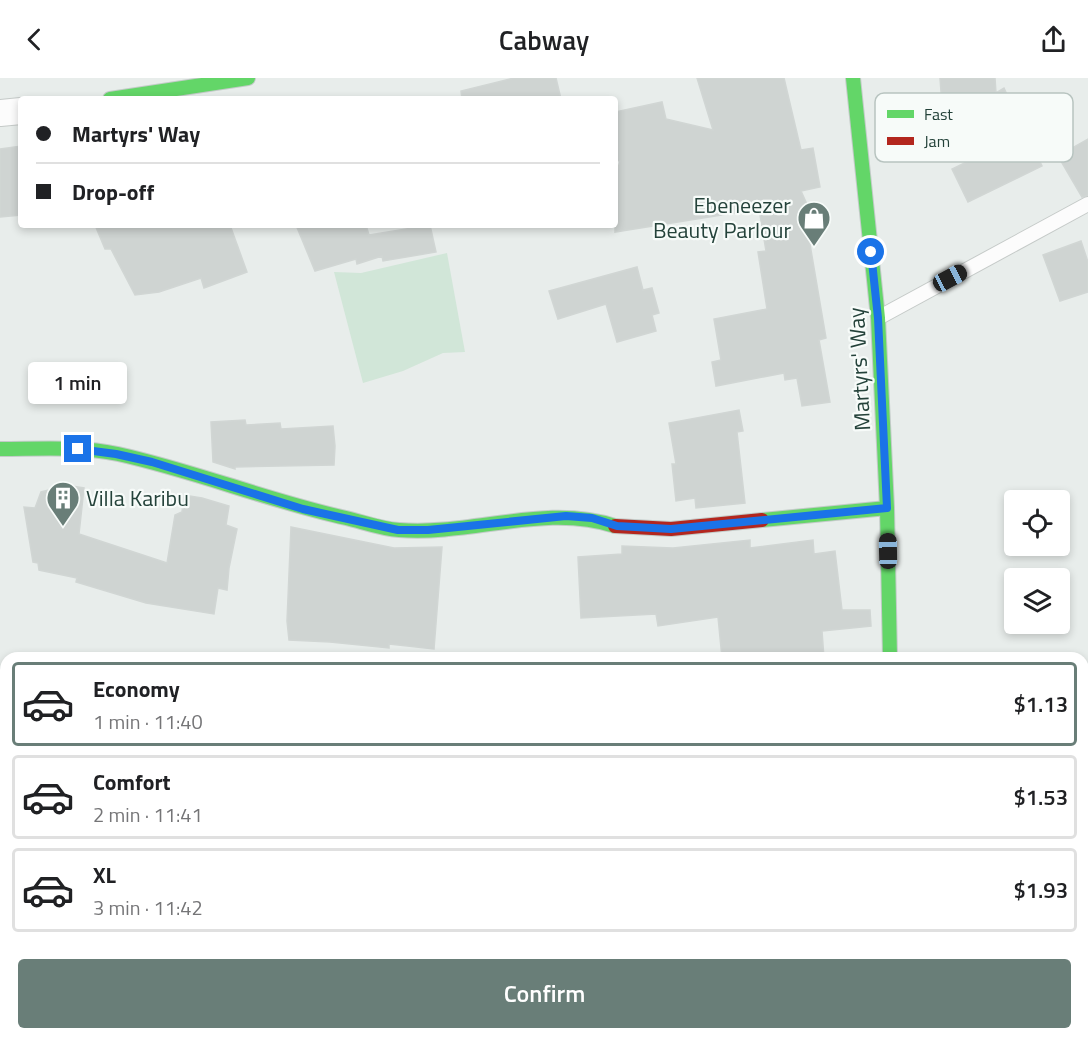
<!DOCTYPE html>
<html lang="en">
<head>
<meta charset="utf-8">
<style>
  :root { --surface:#fff; --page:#f2f2f2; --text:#202124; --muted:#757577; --line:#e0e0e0; --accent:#697e78 }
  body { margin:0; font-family:"Titillium Web",sans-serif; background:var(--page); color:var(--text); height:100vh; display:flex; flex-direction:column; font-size:22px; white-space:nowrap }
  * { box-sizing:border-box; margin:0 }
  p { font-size:20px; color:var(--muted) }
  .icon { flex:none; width:33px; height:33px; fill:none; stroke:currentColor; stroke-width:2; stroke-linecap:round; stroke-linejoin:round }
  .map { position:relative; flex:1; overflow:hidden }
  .drawer { position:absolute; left:0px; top:574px; width:1089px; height:388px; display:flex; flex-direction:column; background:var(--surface); border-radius:18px 18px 0 0; box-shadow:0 3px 9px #0003 }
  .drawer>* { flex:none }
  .hud { position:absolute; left:18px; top:18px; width:600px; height:132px; border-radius:6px; box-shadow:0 3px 9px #0003; display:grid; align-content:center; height:132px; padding:0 18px; background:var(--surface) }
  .controls { position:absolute; left:1004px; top:412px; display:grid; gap:12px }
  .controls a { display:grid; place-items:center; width:66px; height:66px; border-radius:6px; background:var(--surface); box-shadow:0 3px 9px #0003; font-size:30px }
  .end { position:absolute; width:27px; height:27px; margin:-14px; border:8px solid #1a73e8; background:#fff; box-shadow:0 0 0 3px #fff }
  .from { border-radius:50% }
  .bubble { position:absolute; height:42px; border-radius:6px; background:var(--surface); box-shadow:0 3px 9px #0003; font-size:20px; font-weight:600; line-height:42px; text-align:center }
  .car { position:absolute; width:18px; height:36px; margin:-18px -9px; border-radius:8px; box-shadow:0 0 4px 2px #0007; background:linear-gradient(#222 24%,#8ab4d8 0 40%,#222 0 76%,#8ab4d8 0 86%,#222 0) }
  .hud b { display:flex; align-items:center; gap:21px; height:57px; font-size:22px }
  .hud b+b { border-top:2px solid var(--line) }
  .hud i { width:15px; height:15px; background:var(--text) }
  ul { padding:10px 0 0; list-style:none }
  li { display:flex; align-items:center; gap:18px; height:84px; margin:0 12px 9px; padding:0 6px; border:3px solid var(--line); border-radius:6px }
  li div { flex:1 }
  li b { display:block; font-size:22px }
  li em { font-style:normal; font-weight:600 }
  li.active { border-color:var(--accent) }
  li>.icon { width:54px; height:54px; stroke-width:1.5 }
  .action { display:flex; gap:12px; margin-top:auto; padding:12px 18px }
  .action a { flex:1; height:69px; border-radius:6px; background:var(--accent); color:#fff; font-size:24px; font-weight:600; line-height:69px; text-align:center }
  header { display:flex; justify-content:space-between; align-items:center; height:78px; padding:0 18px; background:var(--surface); font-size:27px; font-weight:600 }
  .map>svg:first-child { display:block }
  .green { fill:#d1e6d8 }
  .building { fill:#cfd4d2; stroke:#d1d6d4; stroke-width:1.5 }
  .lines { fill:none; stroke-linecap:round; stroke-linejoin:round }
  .lane-casing { stroke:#c5cac8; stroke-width:16 }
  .street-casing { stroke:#c5cac8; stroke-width:28 }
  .fast-casing { stroke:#c3cbc8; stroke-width:16 }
  .jam-casing { stroke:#c3cbc8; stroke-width:16 }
  .lane { stroke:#fcfcfc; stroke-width:14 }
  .street { stroke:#fcfcfc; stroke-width:26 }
  .fast { stroke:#63d668; stroke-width:14 }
  .jam { stroke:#b3261e; stroke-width:14 }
  .route { stroke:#1a73e8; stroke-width:8 }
  .labels { text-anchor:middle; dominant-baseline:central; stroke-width:4.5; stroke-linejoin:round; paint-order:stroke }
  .poi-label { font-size:22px; fill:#24423a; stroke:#f7fbf9; text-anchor:end }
  .street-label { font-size:22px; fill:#24423a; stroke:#f7fbf9 }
  .key { fill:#f7fbf9; stroke:#b8c4c0; stroke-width:1.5 }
  .key-label { font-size:16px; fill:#24423a }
</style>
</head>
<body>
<header><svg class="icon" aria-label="back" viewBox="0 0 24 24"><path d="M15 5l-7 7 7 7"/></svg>Cabway<svg class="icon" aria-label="share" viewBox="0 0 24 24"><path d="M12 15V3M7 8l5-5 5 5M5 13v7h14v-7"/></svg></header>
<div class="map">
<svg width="1088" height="962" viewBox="0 0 1088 962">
  <rect width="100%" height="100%" fill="#e8edeb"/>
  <!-- green -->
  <path class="green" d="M447 175 465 274 443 275 403 293 363 305 334 194 361 195Z"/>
  <!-- building -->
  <path class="building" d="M514 0H556L561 21H462L461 13Z
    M697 0H784L801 72 813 70 820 109 801 113 811 135 805 137 826 260 819 262 830 324 802 328 797 300 785 302 784 295 716 308 712 284 721 282 714 241 767 231 758 174 766 173 759 131 615 154V101L620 83 615 82V34L662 24 666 41 713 52Z
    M940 0H995L996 15 1004 10 1016 36 943 41Z
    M1026 55 1042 88 968 124 952 91Z
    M1088 61V117L1082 119 1058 78Z
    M21 68V137L0 139V71Z
    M95 147H230L247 194 204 210 201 200 159 214 135 217 111 171H105Z
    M296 147H366L369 157 430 147 436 174 383 183 382 178 357 186 356 181 315 193Z
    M1081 163 1088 184V214L1060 223 1043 177Z
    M637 189 643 212 652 210 659 235 652 237 656 253 617 264 606 226 558 241 549 213Z
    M739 332 743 353 737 354 745 425 696 430 695 420 676 423 672 386H676L669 345Z
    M245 342 246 347 280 345 281 351 333 348 335 368 334 387 235 389V391L213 384 211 344Z
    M58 406 84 410 79 456 167 485 175 437 182 434 184 417 202 420 229 428 226 447 237 451 229 490 227 512 218 510 214 536 146 525 76 504 77 500 39 492 38 485 33 484 24 429 35 430 41 414 57 410Z
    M291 449 394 470 442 469 434 571 389 566V570L330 564 289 562 287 543Z
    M750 462V470L813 462 814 476 835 473 842 532H870L871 548 822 553 824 580H722L718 539 658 548 656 536 581 540 578 479 622 476V468L673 470Z"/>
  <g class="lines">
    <defs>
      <path id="lane" d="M878 240 1088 126"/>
      <path id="street" d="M0 35 21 33
        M58 962V957"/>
      <path id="fast" d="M853 0 878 240 887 430 890 580
        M110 21 248 0
        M0 371C39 371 79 368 118 376 195 393 269 423 346 440 363 444 381 451 399 452 472 458 545 425 615 448
        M762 442 887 430
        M903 957 904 962"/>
      <path id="jam" d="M615 448 671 451 762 442"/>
    </defs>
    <!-- lane casing -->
    <use href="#lane" class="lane-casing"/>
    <!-- street casing -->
    <use href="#street" class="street-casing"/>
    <!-- fast casing -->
    <use href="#fast" class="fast-casing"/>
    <!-- jam casing -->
    <use href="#jam" class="jam-casing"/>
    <!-- lane -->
    <use href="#lane" class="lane"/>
    <!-- street -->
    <use href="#street" class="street"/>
    <!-- fast -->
    <use href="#fast" class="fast"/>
    <!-- jam -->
    <use href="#jam" class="jam"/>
  </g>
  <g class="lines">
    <!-- route -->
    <path class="route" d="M78 371 116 376 152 384 303 431 398 452H428L566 438 592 440 617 448 671 451 887 430 878 240 871 174"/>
  </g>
  <!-- icons -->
  <defs>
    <symbol id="shop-pin" viewBox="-11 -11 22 30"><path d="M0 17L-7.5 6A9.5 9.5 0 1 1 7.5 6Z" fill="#697e78" stroke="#f7fbf9"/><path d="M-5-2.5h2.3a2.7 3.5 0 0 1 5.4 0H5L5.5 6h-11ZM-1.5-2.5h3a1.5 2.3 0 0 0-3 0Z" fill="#fff"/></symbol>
    <symbol id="building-pin" viewBox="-11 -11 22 30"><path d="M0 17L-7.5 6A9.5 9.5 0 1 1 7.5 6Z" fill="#697e78" stroke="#f7fbf9"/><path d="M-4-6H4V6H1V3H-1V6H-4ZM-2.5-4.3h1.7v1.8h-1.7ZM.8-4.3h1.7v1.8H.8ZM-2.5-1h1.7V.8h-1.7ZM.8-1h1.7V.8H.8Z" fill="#fff"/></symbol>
  </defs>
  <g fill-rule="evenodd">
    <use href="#shop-pin" x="795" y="121" width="38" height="52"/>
    <use href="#building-pin" x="44" y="401" width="38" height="52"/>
  </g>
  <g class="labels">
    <!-- poi labels -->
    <g class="poi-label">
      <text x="791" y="127">Ebeneezer<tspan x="791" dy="25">Beauty Parlour</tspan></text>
      <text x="86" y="420" text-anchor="start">Villa Karibu</text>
    </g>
    <!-- street labels -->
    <g class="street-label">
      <text transform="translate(859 291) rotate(-93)">Martyrs' Way</text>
    </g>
  </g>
  <!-- legend -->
  <rect x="875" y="15" width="198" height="69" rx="9" class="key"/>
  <rect x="887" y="32" width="27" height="8" fill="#63d668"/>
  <rect x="887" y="59" width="27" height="8" fill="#b3261e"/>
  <g class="key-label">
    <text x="924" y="42">Fast</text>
    <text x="924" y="69">Jam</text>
  </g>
</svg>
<div class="controls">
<a><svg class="icon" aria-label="locate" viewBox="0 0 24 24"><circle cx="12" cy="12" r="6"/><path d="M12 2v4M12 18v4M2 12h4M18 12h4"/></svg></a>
<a><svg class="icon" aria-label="layers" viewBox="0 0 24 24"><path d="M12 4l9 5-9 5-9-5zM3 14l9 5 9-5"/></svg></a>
</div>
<i class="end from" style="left:871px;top:174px"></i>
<i class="end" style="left:78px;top:371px"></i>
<div class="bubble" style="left:28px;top:284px;width:99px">1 min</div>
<i class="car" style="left:950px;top:200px;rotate:62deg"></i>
<i class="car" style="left:888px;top:473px;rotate:359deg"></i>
<div class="hud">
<b><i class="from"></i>Martyrs' Way</b>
<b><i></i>Drop-off</b>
</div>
<section class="drawer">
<ul>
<li class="active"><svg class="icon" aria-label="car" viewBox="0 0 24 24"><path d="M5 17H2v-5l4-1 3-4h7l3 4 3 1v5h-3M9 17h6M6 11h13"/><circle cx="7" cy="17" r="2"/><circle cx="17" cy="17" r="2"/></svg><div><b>Economy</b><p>1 min · 11:40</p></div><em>$1.13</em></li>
<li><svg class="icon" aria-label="car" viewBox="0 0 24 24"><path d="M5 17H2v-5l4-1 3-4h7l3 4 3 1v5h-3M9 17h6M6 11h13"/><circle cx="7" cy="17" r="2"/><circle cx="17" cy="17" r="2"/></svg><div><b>Comfort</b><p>2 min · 11:41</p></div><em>$1.53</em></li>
<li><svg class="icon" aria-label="car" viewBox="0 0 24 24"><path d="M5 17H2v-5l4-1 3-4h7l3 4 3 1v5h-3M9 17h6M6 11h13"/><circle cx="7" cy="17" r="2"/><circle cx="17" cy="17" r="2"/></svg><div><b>XL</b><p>3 min · 11:42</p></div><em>$1.93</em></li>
</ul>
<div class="action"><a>Confirm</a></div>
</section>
</div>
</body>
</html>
